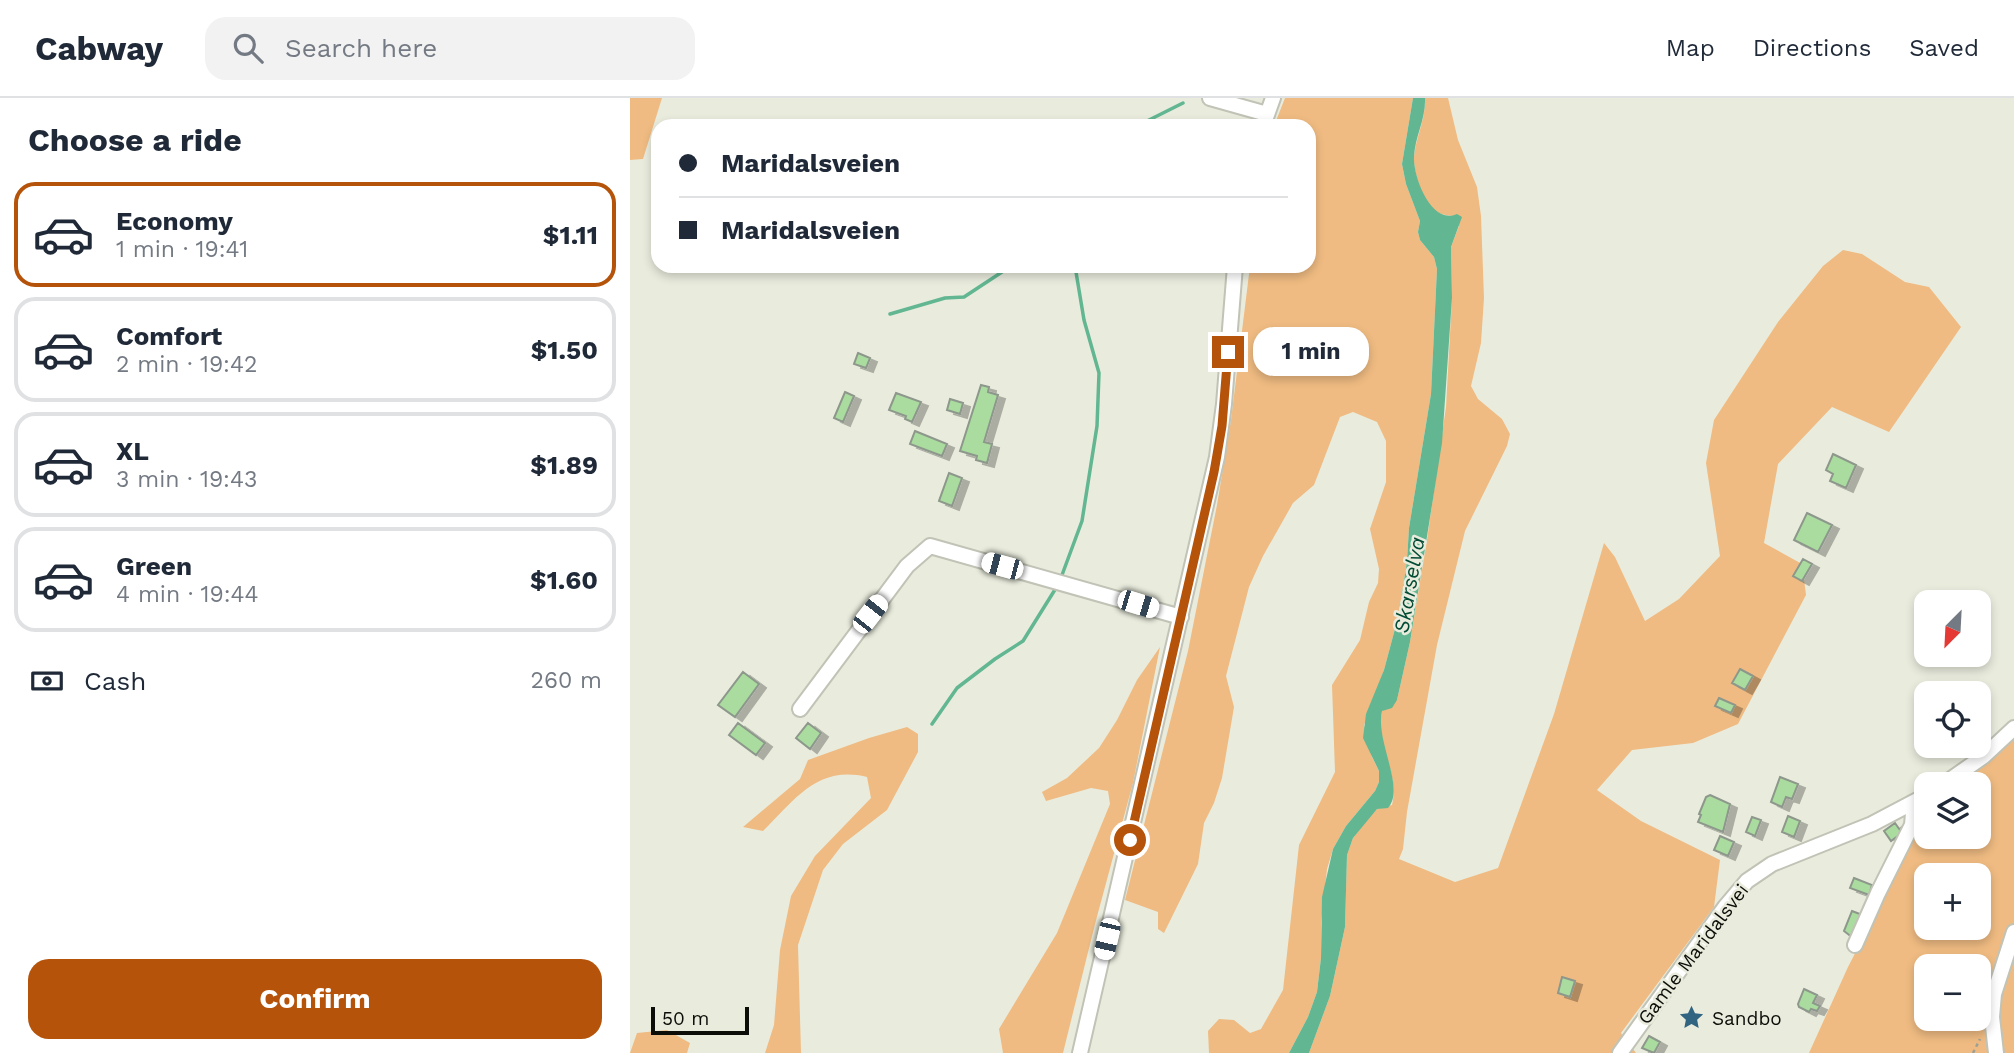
<!DOCTYPE html>
<html lang="en">
<head>
<meta charset="utf-8">
<style>
  :root { --surface:#fff; --page:#f2f2f3; --text:#1f2937; --muted:#747a83; --line:#e0e1e3; --accent:#b45309 }
  body { margin:0; font-family:"Work Sans",sans-serif; background:var(--page); color:var(--text); height:100vh; display:flex; flex-direction:column; font-size:26px; white-space:nowrap }
  * { box-sizing:border-box; margin:0 }
  p { font-size:23px; color:var(--muted) }
  .icon { flex:none; width:38px; height:38px; fill:none; stroke:currentColor; stroke-width:2; stroke-linecap:round; stroke-linejoin:round }
  .map { position:relative; flex:1; overflow:hidden }
  .panel { display:flex; flex-direction:column; background:var(--surface); width:630px }
  .panel>* { flex:none }
  .guide { position:absolute; left:21px; top:21px; width:665px; height:154px; border-radius:21px; box-shadow:0 4px 10px #0003; display:grid; align-content:center; height:154px; padding:0 28px; background:var(--surface) }
  .needle { width:46px; rotate:204deg }
  .buttons { position:absolute; left:1284px; top:492px; display:grid; gap:14px }
  .buttons a { display:grid; place-items:center; width:77px; height:77px; border-radius:14px; background:var(--surface); box-shadow:0 4px 10px #0003; font-size:35px }
  .scale { position:absolute; left:21px; bottom:18px; width:98px; box-sizing:border-box; padding-left:7px; border:4px solid #0c0d08; border-top:0; font-size:19px; line-height:24px; white-space:nowrap; color:#0c0d08; -webkit-text-stroke:5px #e9ecdd; paint-order:stroke }
  .end { position:absolute; width:32px; height:32px; margin:-16px; border:9px solid #b45309; background:#fff; box-shadow:0 0 0 4px #fff }
  .from { border-radius:50% }
  .bubble { position:absolute; height:49px; border-radius:21px; background:var(--surface); box-shadow:0 4px 10px #0003; font-size:23px; font-weight:700; line-height:49px; text-align:center }
  .car { position:absolute; width:21px; height:42px; margin:-21px -10px; border-radius:9px; box-shadow:0 0 5px 2px #0007; background:linear-gradient(#fff 24%,#345 0 40%,#fff 0 76%,#345 0 86%,#fff 0) }
  .guide b { display:flex; align-items:center; gap:24px; height:66px; font-size:26px }
  .guide b+b { border-top:2px solid var(--line) }
  .guide i { width:18px; height:18px; background:var(--text) }
  ul { padding:0; list-style:none }
  li { display:flex; align-items:center; gap:21px; height:105px; margin:0 14px 10px; padding:0 14px; border:4px solid var(--line); border-radius:21px }
  li div { flex:1 }
  li b { display:block; font-size:26px }
  li em { font-style:normal; font-weight:700 }
  li.on { border-color:var(--accent) }
  li>.icon { width:63px; height:63px; stroke-width:1.5 }
  h2 { padding:0 28px; font-size:32px; line-height:84px }
  .pay { display:flex; align-items:center; gap:18px; height:77px; padding:0 28px; font-size:26px }
  .pay p { margin-inline-start:auto }
  .button { display:flex; gap:14px; margin-top:auto; padding:14px 28px }
  .button a { flex:1; height:80px; border-radius:21px; background:var(--accent); color:#fff; font-size:28px; font-weight:700; line-height:80px; text-align:center }
  header { display:flex; align-items:center; gap:42px; box-sizing:border-box; height:98px; padding:0 35px; background:var(--surface); border-bottom:2px solid var(--line) }
  header strong { font-size:33px }
  nav { display:flex; gap:38px; margin-inline-start:auto; font-size:24px }
  .search { width:490px; height:63px; background:var(--page); display:flex; align-items:center; gap:18px; box-sizing:border-box; padding:0 24px; border-radius:21px; color:var(--muted); font-size:26px }
  main { display:flex; flex:1; min-height:0 }
  .map>svg:first-child { display:block }
  .green { fill:#efbb82; fill-rule:evenodd }
  .water { fill:#62b692 }
  .lines { fill:none; stroke-linecap:round; stroke-linejoin:round }
  .stream { stroke:#62b692; stroke-width:3.5 }
  .building { fill:#a9dc9e; stroke:#8d978b; stroke-width:2; filter:url(#shadow) }
  .minor-casing { stroke:#c0c3b5; stroke-width:18 }
  .path { stroke:#9da094; stroke-width:2.5; stroke-dasharray:3.5 3.5; stroke-linecap:butt }
  .minor { stroke:#fff; stroke-width:14 }
  .route { stroke:#b45309; stroke-width:9 }
  .labels { text-anchor:middle; dominant-baseline:central; stroke-width:5; stroke-linejoin:round; paint-order:stroke }
  .street-label { font-size:19px; fill:#0c0d08; stroke:#e9ecdd }
  .poi-label { font-size:19px; fill:#0c0d08; stroke:#e9ecdd; text-anchor:start }
  .water-label { font-size:21px; font-style:italic; fill:#024b34; stroke:#e9ecdd }
</style>
</head>
<body>
<header>
<strong>Cabway</strong>
<div class="search"><svg class="icon" aria-label="search" viewBox="0 0 24 24"><circle cx="10" cy="10" r="6"/><path d="M15 15l6 6"/></svg>Search here</div>
<nav><a>Map</a><a>Directions</a><a>Saved</a></nav>
</header>
<main>
<section class="panel">
<h2>Choose a ride</h2>
<ul>
<li class="on"><svg class="icon" aria-label="car" viewBox="0 0 24 24"><path d="M5 17H2v-5l4-1 3-4h7l3 4 3 1v5h-3M9 17h6M6 11h13"/><circle cx="7" cy="17" r="2"/><circle cx="17" cy="17" r="2"/></svg><div><b>Economy</b><p>1 min · 19:41</p></div><em>$1.11</em></li>
<li><svg class="icon" aria-label="car" viewBox="0 0 24 24"><path d="M5 17H2v-5l4-1 3-4h7l3 4 3 1v5h-3M9 17h6M6 11h13"/><circle cx="7" cy="17" r="2"/><circle cx="17" cy="17" r="2"/></svg><div><b>Comfort</b><p>2 min · 19:42</p></div><em>$1.50</em></li>
<li><svg class="icon" aria-label="car" viewBox="0 0 24 24"><path d="M5 17H2v-5l4-1 3-4h7l3 4 3 1v5h-3M9 17h6M6 11h13"/><circle cx="7" cy="17" r="2"/><circle cx="17" cy="17" r="2"/></svg><div><b>XL</b><p>3 min · 19:43</p></div><em>$1.89</em></li>
<li><svg class="icon" aria-label="car" viewBox="0 0 24 24"><path d="M5 17H2v-5l4-1 3-4h7l3 4 3 1v5h-3M9 17h6M6 11h13"/><circle cx="7" cy="17" r="2"/><circle cx="17" cy="17" r="2"/></svg><div><b>Green</b><p>4 min · 19:44</p></div><em>$1.60</em></li>
</ul>
<div class="pay"><svg class="icon" aria-label="cash" viewBox="0 0 24 24"><path d="M3 7h18v10H3z"/><circle cx="12" cy="12" r="2"/></svg>Cash<p>260 m</p></div>
<div class="button"><a>Confirm</a></div>
</section>
<div class="map">
<svg width="1384" height="955" viewBox="0 0 1384 955">
  <defs>
    <filter id="shadow"><feDropShadow dx="7" dy="4" stdDeviation="0" flood-color="#0004"/></filter>
  </defs>
  <rect width="100%" height="100%" fill="#e9ecdd"/>
  <!-- green -->
  <path class="green" d="M0 0H32L13 61 0 62Z
    M655 0H783L772 66 776 86 790 123 788 134 790 142 804 159 807 171 801 296 779 430 777 463 769 516 754 572 734 627 742 659 749 673V684L745 693 716 728 703 751 697 771 691 825V860L687 894 678 919 659 955H579L578 933 589 921 604 922 620 935 631 931 653 892 669 747 705 674 702 587 730 542 739 504 748 485 749 471 740 431 756 384V343L747 324 723 314 710 319 684 387 663 405 633 458 619 489 596 578 604 609 592 680 584 705 574 725 568 766 534 835 528 831V814L495 802 558 553 587 407 601 322 620 168H679V28H644Z
    M795 0H818L828 42 847 89 851 118 854 200 851 245 841 288 848 301 872 321 880 336 877 348 835 433 807 547 777 714 773 751 769 761 825 784 868 770 924 616 974 445 985 459 1015 523 1049 501 1090 458 1076 365 1084 322 1148 224 1193 168 1213 152 1232 156 1275 184 1299 189 1331 229 1259 334 1202 309 1148 366 1134 445 1172 466 1176 497 1108 626 1063 645 1002 652 967 692 1011 723 1090 762 1084 809 991 935 1006 955H679L700 898 715 829 717 757 723 740 735 724 747 711 762 707C770 674 744 645 752 613L767 602 780 544 797 442 816 309 822 200 821 149 829 128 822 118C814 117 808 116 802 110 792 99 783 73 784 59 786 38 796 21 795 0Z
    M530 549 503 685 465 826 433 955H373L369 931 427 835 480 706 478 693 461 690 416 703 412 694 437 680 469 650 487 622 507 582Z
    M277 629 288 636V654L257 712 213 746 193 772 168 847 171 955H135L144 927 150 852 161 798 185 758 241 700 237 679C187 667 165 702 133 733L113 729 170 681 178 662 239 640Z
    M1384 640V955H1179L1218 869 1297 716V738H1349V686H1319ZM1297 777H1349V830H1297ZM1297 868H1349V920H1297Z
    M37 932 60 945 57 955H0L7 935Z"/>
  <!-- water -->
  <path class="water" d="M783 0H795C796 21 785 38 784 59 783 78 801 128 827 116L832 119 821 149 822 200 812 345 780 544 767 602 762 610 752 613C745 643 776 690 758 710L747 711 723 740 717 757 715 829 700 898 679 955H659L678 919 687 894 691 860 692 799 703 751 716 728 745 693 749 684V673L733 640 736 616 754 572 769 516 777 463 779 430 801 296 807 171 804 159 790 142 788 134 790 123 776 86 772 66Z"/>
  <g class="lines">
    <!-- stream -->
    <path class="stream" d="M499 28 513 25 553 5
      M260 216 315 200 334 199 372 174 376 168
      M432 477 452 423 467 328 469 275 454 222 445 168
      M302 626 327 590 365 561 393 543 426 490"/>
  </g>
  <!-- building -->
  <path class="building" d="M228 255 240 260 236 270 224 266Z
    M351 287 359 289 358 294 368 297 354 344 362 346 357 365 346 362 347 358 330 353Z
    M215 294 224 298 213 324 204 320Z
    M266 295 291 304 282 324 275 321 276 318 259 312Z
    M320 301 333 305 330 316 317 312Z
    M285 333 317 346 312 358 280 346Z
    M1203 356 1226 367 1216 390 1200 383 1203 376 1196 372Z
    M319 375 332 380 322 408 309 403Z
    M1177 415 1202 427 1188 454 1164 442Z
    M1173 461 1182 466 1172 483 1163 478Z
    M1110 571 1123 578 1115 592 1102 585Z
    M113 574 129 586 105 619 88 607Z
    M1089 600 1105 607 1101 615 1085 608Z
    M108 625 135 645 126 657 99 637Z
    M178 625 191 635 180 651 166 640Z
    M1150 679 1168 686 1162 701 1156 699 1152 709 1141 704Z
    M1080 697 1100 706 1093 734 1068 724 1071 717 1069 716 1076 699Z
    M1158 718 1170 723 1164 739 1152 734Z
    M1122 719 1131 722 1125 738 1116 734Z
    M1265 725 1272 735 1261 743 1254 733Z
    M1090 738 1104 744 1098 758 1084 752Z
    M1224 780 1242 787 1239 797 1220 790Z
    M1222 813 1235 818 1223 840 1214 833Z
    M932 879 945 883 940 899 928 895Z
    M1174 891 1187 897 1183 905 1190 908 1187 913 1181 911 1179 914 1169 909 1168 906Z
    M1019 938 1030 944 1024 955 1012 950Z"/>
  <g class="lines">
    <defs>
      <path id="minor" d="M580 0 637 16
        M633 28 643 0
        M170 611 277 468 300 448 551 519
        M1314 686 1354 658 1384 630
        M1225 847 1248 795 1282 727 1283 715 1281 707
        M450 955 587 359 594 306 605 168
        M990 955 1095 809 1117 783 1142 766 1242 726 1297 697
        M1366 955 1362 919 1364 896 1384 834"/>
    </defs>
    <!-- minor casing -->
    <use href="#minor" class="minor-casing"/>
    <!-- path -->
    <path class="path" d="M1343 955 1350 941"/>
    <!-- minor -->
    <use href="#minor" class="minor"/>
  </g>
  <g class="lines">
    <!-- route -->
    <path class="route" d="M500 742 584 374 592 328 598 254"/>
  </g>
  <!-- icons -->
  <defs>
    <symbol id="sight-bare" viewBox="-9 -9 18 18"><path d="M0-6L1.8-2.2L6-1.7L2.9 1.2L3.7 5.4L0 3.3L-3.7 5.4L-2.9 1.2L-6-1.7L-1.8-2.2Z" fill="#316481" stroke="#e9ecdd" stroke-width="2.5" paint-order="stroke"/></symbol>
  </defs>
  <g fill-rule="evenodd">
    <use href="#sight-bare" x="1044" y="902" width="35" height="35"/>
  </g>
  <g class="labels">
    <!-- street labels -->
    <g class="street-label">
      <text transform="translate(1063 856) rotate(-53)">Gamle Maridalsvei</text>
    </g>
    <!-- poi labels -->
    <g class="poi-label">
      <text x="1082" y="920">Sandbo</text>
    </g>
    <!-- water labels -->
    <g class="water-label">
      <text transform="translate(779 487) rotate(-80)">Skarselva</text>
    </g>
  </g>
</svg>
<div class="buttons">
<a><svg class="needle" viewBox="-14 -14 28 28"><path d="M0-13l5 13h-10z" fill="#e53935"/><path d="M0 13l5-13h-10z" fill="#747a83"/></svg></a>
<a><svg class="icon" aria-label="locate" viewBox="0 0 24 24"><circle cx="12" cy="12" r="6"/><path d="M12 2v4M12 18v4M2 12h4M18 12h4"/></svg></a>
<a><svg class="icon" aria-label="layers" viewBox="0 0 24 24"><path d="M12 4l9 5-9 5-9-5zM3 14l9 5 9-5"/></svg></a>
<a>+</a>
<a>−</a>
</div>
<div class="scale">50 m</div>
<i class="end from" style="left:500px;top:742px"></i>
<i class="end" style="left:598px;top:254px"></i>
<div class="bubble" style="left:623px;top:229px;width:116px">1 min</div>
<i class="car" style="left:372px;top:468px;rotate:285deg"></i>
<i class="car" style="left:508px;top:506px;rotate:107deg"></i>
<i class="car" style="left:240px;top:516px;rotate:38deg"></i>
<i class="car" style="left:477px;top:841px;rotate:193deg"></i>
<div class="guide">
<b><i class="from"></i>Maridalsveien</b>
<b><i></i>Maridalsveien</b>
</div>
</div>
</main>
</body>
</html>
